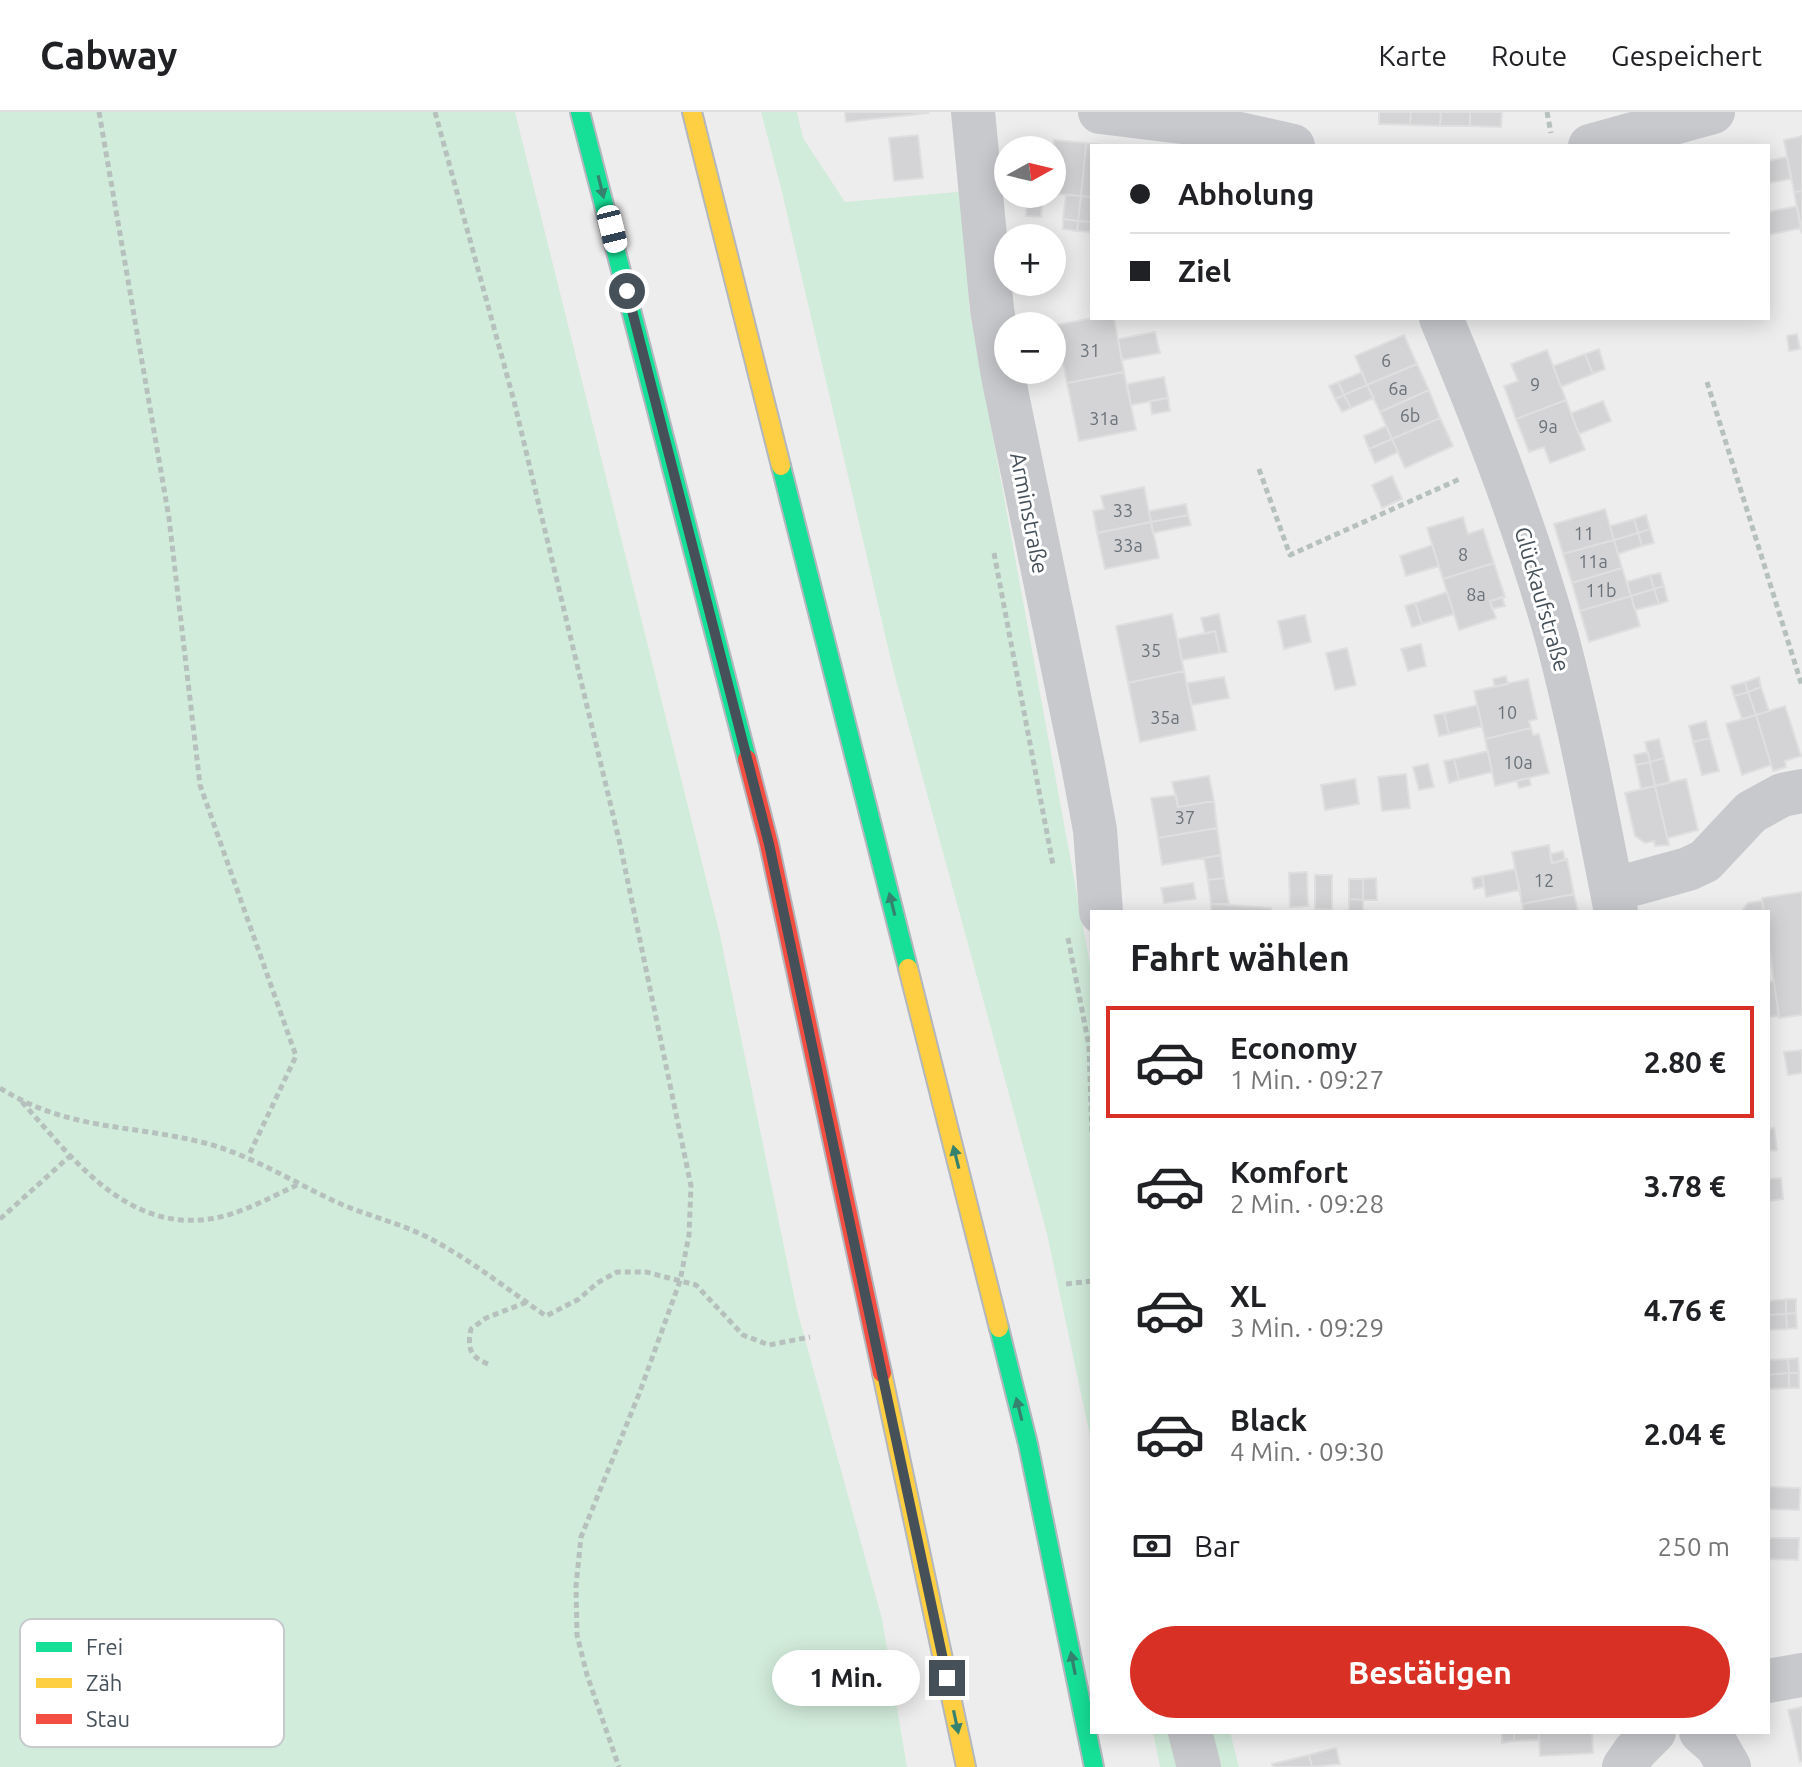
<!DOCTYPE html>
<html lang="de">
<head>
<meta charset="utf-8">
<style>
  :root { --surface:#fff; --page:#f6f6f6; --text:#202124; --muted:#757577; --line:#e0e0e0; --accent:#d93025 }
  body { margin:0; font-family:Ubuntu,sans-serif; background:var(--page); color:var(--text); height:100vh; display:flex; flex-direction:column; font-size:30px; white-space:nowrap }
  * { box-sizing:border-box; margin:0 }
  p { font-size:26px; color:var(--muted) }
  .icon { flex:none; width:44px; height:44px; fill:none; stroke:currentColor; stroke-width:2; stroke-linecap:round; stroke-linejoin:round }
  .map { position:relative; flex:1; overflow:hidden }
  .side { position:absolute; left:1090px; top:798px; width:680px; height:824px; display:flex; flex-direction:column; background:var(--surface); border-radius:0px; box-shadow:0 4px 20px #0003 }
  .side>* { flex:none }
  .hud { position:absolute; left:1090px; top:32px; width:680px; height:176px; border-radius:0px; box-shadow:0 4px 20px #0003; display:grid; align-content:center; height:176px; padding:0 40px; background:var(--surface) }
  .needle { width:52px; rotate:82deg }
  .fabs { position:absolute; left:994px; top:24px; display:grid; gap:16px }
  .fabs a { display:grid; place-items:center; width:72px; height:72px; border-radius:50%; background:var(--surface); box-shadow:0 4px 20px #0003; font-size:40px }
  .end { position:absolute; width:36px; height:36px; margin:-18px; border:10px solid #455059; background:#fff; box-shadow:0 0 0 4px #fff }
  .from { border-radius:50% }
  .bubble { position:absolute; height:56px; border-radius:28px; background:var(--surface); box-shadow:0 4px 20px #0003; font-size:26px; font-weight:700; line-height:56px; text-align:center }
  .car { position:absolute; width:24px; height:48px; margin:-24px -12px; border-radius:10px; box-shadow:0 0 6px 2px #0007; background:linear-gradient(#fff 24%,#345 0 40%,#fff 0 76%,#345 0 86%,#fff 0) }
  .hud b { display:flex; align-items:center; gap:28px; height:76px; font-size:30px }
  .hud b+b { border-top:2px solid var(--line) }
  .hud i { width:20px; height:20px; background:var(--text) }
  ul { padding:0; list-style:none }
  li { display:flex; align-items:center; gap:24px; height:112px; margin:0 16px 12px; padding:0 24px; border:4px solid transparent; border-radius:0px }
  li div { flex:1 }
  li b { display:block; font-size:30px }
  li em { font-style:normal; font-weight:700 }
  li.current { border-color:var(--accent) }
  li>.icon { width:72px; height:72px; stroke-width:1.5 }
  h2 { padding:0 40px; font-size:36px; line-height:96px }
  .pay { display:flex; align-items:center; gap:20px; height:88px; padding:0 40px; font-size:30px }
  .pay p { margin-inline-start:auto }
  .action { display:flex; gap:16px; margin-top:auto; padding:16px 40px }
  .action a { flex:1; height:92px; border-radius:48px; background:var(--accent); color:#fff; font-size:32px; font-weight:700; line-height:92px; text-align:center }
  header { display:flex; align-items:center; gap:48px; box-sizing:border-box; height:112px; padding:0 40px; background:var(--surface); border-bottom:2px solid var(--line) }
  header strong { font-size:38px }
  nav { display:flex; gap:44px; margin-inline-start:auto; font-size:28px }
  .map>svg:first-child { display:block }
  .green { fill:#d2ecdb }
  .building { fill:#d4d4d6; stroke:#dfdfe0; stroke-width:2 }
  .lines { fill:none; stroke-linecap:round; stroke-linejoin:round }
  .fast-casing { stroke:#b3b7bd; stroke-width:22 }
  .slow-casing { stroke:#b3b7bd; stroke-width:22 }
  .jam-casing { stroke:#b3b7bd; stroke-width:22 }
  .path { stroke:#b6c1bd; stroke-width:5; stroke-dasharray:6 4; stroke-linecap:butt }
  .street { stroke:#c7c9cc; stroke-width:44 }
  .fast { stroke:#16e098; stroke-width:18 }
  .slow { stroke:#ffcf43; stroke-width:18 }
  .jam { stroke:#f24e42; stroke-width:18 }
  .oneway { fill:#35826f }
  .route { stroke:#455059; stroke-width:10 }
  .labels { text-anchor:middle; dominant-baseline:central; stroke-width:6; stroke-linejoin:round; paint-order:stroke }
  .number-label { font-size:18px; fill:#6a727a }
  .street-label { font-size:22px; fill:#455059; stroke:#fff }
  .key { fill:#fff; stroke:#c7cacd; stroke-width:2 }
  .key-label { font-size:22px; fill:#455059 }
</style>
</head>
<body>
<header>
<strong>Cabway</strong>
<nav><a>Karte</a><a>Route</a><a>Gespeichert</a></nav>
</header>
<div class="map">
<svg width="1802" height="1655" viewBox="0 0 1802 1655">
  <rect width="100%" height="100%" fill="#eeeded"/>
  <!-- green -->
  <path class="green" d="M0 0H515L720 823 797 1198 882 1507 907 1655H0Z
    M761 0H797L803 26 845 90 967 79 969 195 1092 864V1333L1047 1122 893 557 781 76Z
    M1153 1620H1230L1239 1655H1160Z"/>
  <!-- building -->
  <path class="building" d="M845 0H927L928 1 846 10Z
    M1379 0H1411L1410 13 1379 12Z
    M1411 0H1441L1440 14 1410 13Z
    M1441 0H1470V14H1440Z
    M1470 0H1502L1501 15 1470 14Z
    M918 23 923 66 894 69 889 26Z
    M1802 24V79L1794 80 1784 28Z
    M1054 28 1086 31 1081 84 1052 81Z
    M1086 31 1113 34H1092V85L1081 84Z
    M1787 45 1791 67 1768 71V49Z
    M1802 79V122L1794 80Z
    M1027 82H1043L1041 105 1026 104Z
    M1066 83 1081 84 1078 109 1063 107Z
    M1081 84 1092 85V110L1078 109Z
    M1797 94 1801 116 1768 123V100Z
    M1063 107 1078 109 1077 119 1063 117Z
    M1078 109 1092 110V120L1077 119Z
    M1092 206H1114L1124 260 1067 271 1056 213Z
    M1155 220 1160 241 1122 248 1118 227Z
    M1797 222 1800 237 1789 239 1787 224Z
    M1404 223 1417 252 1367 273 1355 244Z
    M1599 237 1605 257 1593 262 1585 242Z
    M1547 238 1566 288 1516 307 1504 274 1518 269 1511 252Z
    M1585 242 1593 262 1561 275 1553 254Z
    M1417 252 1429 278 1380 300 1367 273Z
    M1124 260 1136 318 1079 329 1067 271Z
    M1362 260 1367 273 1344 283 1338 270Z
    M1164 265 1168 286 1131 293 1127 272Z
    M1338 270 1344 283 1335 287 1329 274Z
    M1367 273 1374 286 1351 296 1344 283Z
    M1429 278 1440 306 1392 327 1380 300Z
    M1344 283 1351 296 1342 300 1335 287Z
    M1168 286 1170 299 1152 302 1150 289Z
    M1566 288 1585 338 1550 351 1544 335 1529 340 1516 307Z
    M1603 289 1611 309 1579 322 1571 301Z
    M1440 306 1453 334 1405 356 1392 327Z
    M1386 314 1392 327 1369 337 1364 324Z
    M1392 327 1398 340 1375 351 1369 337Z
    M1392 364 1402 387 1382 396 1372 373Z
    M1144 375 1151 410 1097 421 1093 399 1104 397 1101 384Z
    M1186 392 1188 403 1151 410 1149 399Z
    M1605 397 1614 428 1563 442 1554 412Z
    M1188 403 1191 413 1153 421 1151 410Z
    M1646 403 1650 417 1638 421 1634 407Z
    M1463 405 1468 422 1483 417 1494 451 1443 467 1427 416Z
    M1634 407 1638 421 1614 428 1610 414Z
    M1151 410 1159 446 1105 457 1097 421Z
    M1650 417 1654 431 1642 434 1638 421Z
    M1638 421 1642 434 1618 442 1614 428Z
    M1614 428 1622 456 1572 471 1563 442Z
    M1432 433 1439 454 1406 464 1400 444Z
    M1494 451 1505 485 1490 489 1496 506 1459 518 1443 467Z
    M1622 456 1631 484 1580 499 1572 471Z
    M1660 461 1664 474 1654 477 1650 463Z
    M1650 463 1654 477 1631 484 1627 470Z
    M1664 474 1668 489 1659 492 1654 477Z
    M1654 477 1659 492 1635 498 1631 484Z
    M1447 480 1454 502 1422 512 1415 491Z
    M1631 484 1640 514 1589 530 1580 499Z
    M1502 485 1505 494 1492 497 1490 489Z
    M1415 491 1422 512 1412 515 1405 494Z
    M1172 502 1184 559 1128 571 1116 514Z
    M1219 502 1227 540 1220 541 1215 519 1205 522 1201 506Z
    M1305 503 1311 530 1284 537 1278 509Z
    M1215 519 1220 541 1182 548 1178 527Z
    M1421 532 1426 554 1408 559 1401 537Z
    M1347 536 1356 573 1335 578 1326 541Z
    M1184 559 1196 618 1140 630 1128 571Z
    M1506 564 1508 572 1495 575 1493 567Z
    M1224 565 1229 586 1192 593 1187 571Z
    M1759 565 1761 575 1748 580 1745 570Z
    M1528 567 1537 607 1529 609 1531 616 1485 627 1474 579Z
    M1745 570 1748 580 1734 584 1731 574Z
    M1761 575 1769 599 1756 603 1748 580Z
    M1748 580 1756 603 1742 607 1734 584Z
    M1477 593 1482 614 1449 622 1444 601Z
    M1785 594 1801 644 1785 649 1786 655 1773 659 1756 603Z
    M1444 601 1449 622 1439 624 1434 603Z
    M1756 603 1773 659 1771 653 1742 663 1726 612Z
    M1706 609 1710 626 1693 630 1689 614Z
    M1531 616 1533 623 1539 622 1549 661 1495 674 1485 627Z
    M1710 626 1719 659 1702 663 1693 630Z
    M1659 627 1664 646 1650 650 1645 630Z
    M1488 639 1492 660 1459 668 1454 647Z
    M1648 640 1650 650 1636 653 1634 643Z
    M1664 646 1670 670 1655 674 1650 650Z
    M1454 647 1459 668 1449 671 1444 649Z
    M1650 650 1655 674 1641 677 1636 653Z
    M1428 652 1434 675 1419 678 1413 655Z
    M1406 662 1410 696 1382 699 1378 665Z
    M1209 664 1214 689 1178 695 1172 670Z
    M1529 666 1531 673 1519 676 1517 669Z
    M1355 667 1359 692 1325 698 1321 673Z
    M1686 667 1698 718 1668 726 1669 733 1655 674Z
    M1655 674 1669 733 1655 734 1654 729 1645 731 1635 724 1625 681Z
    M1176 683 1178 695 1214 689 1217 716 1158 726 1151 686Z
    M1217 716 1221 743 1162 753 1158 726Z
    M1549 733 1552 751 1567 747 1574 782 1522 792 1512 740Z
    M1563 739 1565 748 1552 751 1550 742Z
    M1221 743 1224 766 1208 768 1204 746Z
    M1515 757 1520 778 1486 785 1482 764Z
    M1307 760 1308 794 1290 795 1289 761Z
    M1315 763H1332V798L1315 797Z
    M1482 764 1484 775 1474 777 1472 766Z
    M1224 766 1229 792H1211L1208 768Z
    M1376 766 1377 788H1363V767Z
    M1349 767H1363V788L1349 787Z
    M1193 771 1196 787 1164 791 1161 776Z
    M1802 780V903L1779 906 1768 828V800H1764L1762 786Z
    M1574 782 1578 800H1524L1522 792Z
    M1349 787 1363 788V800H1349Z
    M1762 789 1764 800H1741L1748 791Z
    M1211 792 1271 796V800H1211Z
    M1774 869 1779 904 1768 905V870Z
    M1802 938V961L1788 963 1784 940Z
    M1774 1016 1777 1038 1768 1039V1017Z
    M1781 1066 1783 1087 1768 1089V1067Z
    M1786 1187H1796V1201L1786 1202Z
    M1786 1187V1202L1768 1203V1189Z
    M1796 1201 1797 1216 1787 1217 1786 1202Z
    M1786 1202 1787 1217 1768 1218V1203Z
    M1798 1246 1799 1261H1789L1788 1247Z
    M1788 1247 1789 1261 1768 1263V1248Z
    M1789 1261H1799V1276H1789Z
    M1789 1261V1276L1768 1277V1263Z
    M1768 1375 1800 1376 1799 1398 1768 1397Z
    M1768 1426H1799L1798 1448 1768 1447Z
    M1802 1595V1649L1800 1650 1788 1598Z
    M1502 1620H1514V1629L1502 1631Z
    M1514 1620H1539V1628L1514 1629Z
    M1539 1620H1592L1593 1641 1540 1644Z
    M1336 1636 1340 1652 1312 1655 1309 1643Z
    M1309 1643 1312 1655H1273L1272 1652Z"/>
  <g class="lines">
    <defs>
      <path id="fast" d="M580 0 747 647
        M781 354 908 856
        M999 1216 1028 1332 1094 1655"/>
      <path id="slow" d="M692 0 781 354
        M908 856 999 1216
        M882 1261 966 1655"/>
      <path id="jam" d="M747 647 769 732 882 1261"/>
    </defs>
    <!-- fast casing -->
    <use href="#fast" class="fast-casing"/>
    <!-- slow casing -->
    <use href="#slow" class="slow-casing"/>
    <!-- jam casing -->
    <use href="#jam" class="jam-casing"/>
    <!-- path -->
    <path class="path" d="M99 0 169 406 200 673 296 944 248 1045
      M435 0 514 289 620 732 691 1074 689 1123 680 1169 639 1282 581 1425 576 1474 577 1523 587 1563 619 1655
      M1547 0 1551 21
      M1707 270 1802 574
      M1259 357 1290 443 1462 366
      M994 441 1053 753
      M1068 826 1089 934 1092 1023
      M0 976C68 1019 131 1012 205 1031 250 1043 290 1068 332 1088 363 1103 398 1110 429 1126 471 1148 507 1177 546 1204L579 1187 597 1171 617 1160H646L696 1173 743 1223 769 1233 810 1225
      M22 990C69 1042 121 1114 200 1108 234 1106 267 1087 297 1073
      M0 1107 70 1044
      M1066 1172 1092 1169
      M488 1252C470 1245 467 1236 471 1217L486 1206 527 1190"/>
    <!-- street -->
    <path class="street" d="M973 0 992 197 1003 264 1083 653 1095 718 1101 800
      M1100 0 1190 11 1293 34
      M1590 34 1713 0
      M1441 206C1485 311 1526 416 1557 526 1581 616 1598 709 1616 800
      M1612 778 1688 757 1705 749 1751 700 1782 683 1802 679
      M1768 1569 1802 1563
      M1190 1620 1199 1655
      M1701 1620 1717 1634 1729 1655
      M1624 1655 1635 1639 1654 1620"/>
    <!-- fast -->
    <use href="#fast" class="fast"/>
    <!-- slow -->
    <use href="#slow" class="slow"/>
    <!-- jam -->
    <use href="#jam" class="jam"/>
  </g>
  <!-- one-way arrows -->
  <defs><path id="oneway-solid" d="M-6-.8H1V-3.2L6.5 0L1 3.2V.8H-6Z" transform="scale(2)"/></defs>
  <g class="oneway">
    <use href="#oneway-solid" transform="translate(601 75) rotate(76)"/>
    <use href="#oneway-solid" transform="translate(892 792) rotate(-104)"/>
    <use href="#oneway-solid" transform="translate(956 1045) rotate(-104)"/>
    <use href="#oneway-solid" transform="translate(1019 1297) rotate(-104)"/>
    <use href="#oneway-solid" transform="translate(1073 1551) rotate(-101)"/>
    <use href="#oneway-solid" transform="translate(956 1610) rotate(78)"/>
  </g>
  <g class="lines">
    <!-- route -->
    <path class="route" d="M627 179 769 732 947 1566"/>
  </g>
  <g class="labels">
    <!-- number labels -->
    <g class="number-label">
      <text x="1090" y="238">31</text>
      <text x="1386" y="248">6</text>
      <text x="1535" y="272">9</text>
      <text x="1398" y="276">6a</text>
      <text x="1410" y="303">6b</text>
      <text x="1104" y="306">31a</text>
      <text x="1548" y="314">9a</text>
      <text x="1123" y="398">33</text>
      <text x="1584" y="421">11</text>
      <text x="1128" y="433">33a</text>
      <text x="1463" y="442">8</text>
      <text x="1593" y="449">11a</text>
      <text x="1601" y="478">11b</text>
      <text x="1476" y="482">8a</text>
      <text x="1151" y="538">35</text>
      <text x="1507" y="600">10</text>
      <text x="1165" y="605">35a</text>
      <text x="1518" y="650">10a</text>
      <text x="1185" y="705">37</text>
      <text x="1544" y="768">12</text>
    </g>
    <!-- street labels -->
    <g class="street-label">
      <text transform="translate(1030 401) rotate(79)">Arminstraße</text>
      <text transform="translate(1543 487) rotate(74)">Glückaufstraße</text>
    </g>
  </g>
  <!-- legend -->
  <rect x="20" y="1507" width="264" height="128" rx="12" class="key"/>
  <rect x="36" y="1530" width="36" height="10" fill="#16e098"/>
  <rect x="36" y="1566" width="36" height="10" fill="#ffcf43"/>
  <rect x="36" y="1602" width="36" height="10" fill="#f24e42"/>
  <g class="key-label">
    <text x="86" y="1543">Frei</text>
    <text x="86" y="1579">Zäh</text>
    <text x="86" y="1615">Stau</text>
  </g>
</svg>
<div class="fabs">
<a><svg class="needle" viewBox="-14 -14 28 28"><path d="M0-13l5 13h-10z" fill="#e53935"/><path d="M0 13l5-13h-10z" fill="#757577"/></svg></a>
<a>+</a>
<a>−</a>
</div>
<i class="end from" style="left:627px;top:179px"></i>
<i class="end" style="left:947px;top:1566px"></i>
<div class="bubble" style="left:772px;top:1538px;width:148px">1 Min.</div>
<i class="car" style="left:612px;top:117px;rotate:166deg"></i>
<div class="hud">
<b><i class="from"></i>Abholung</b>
<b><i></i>Ziel</b>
</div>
<section class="side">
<h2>Fahrt wählen</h2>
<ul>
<li class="current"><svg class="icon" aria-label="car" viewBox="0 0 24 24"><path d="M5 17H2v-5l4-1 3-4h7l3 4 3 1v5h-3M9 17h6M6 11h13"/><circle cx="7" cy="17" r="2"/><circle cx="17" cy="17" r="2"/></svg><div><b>Economy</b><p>1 Min. · 09:27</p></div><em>2.80 €</em></li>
<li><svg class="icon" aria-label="car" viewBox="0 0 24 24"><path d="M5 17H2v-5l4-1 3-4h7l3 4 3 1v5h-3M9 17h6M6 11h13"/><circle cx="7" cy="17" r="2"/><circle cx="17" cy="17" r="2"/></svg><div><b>Komfort</b><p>2 Min. · 09:28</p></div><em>3.78 €</em></li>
<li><svg class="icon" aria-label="car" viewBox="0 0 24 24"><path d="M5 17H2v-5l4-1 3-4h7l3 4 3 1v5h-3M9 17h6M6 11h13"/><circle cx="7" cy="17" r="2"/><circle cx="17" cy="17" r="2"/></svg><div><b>XL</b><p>3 Min. · 09:29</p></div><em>4.76 €</em></li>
<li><svg class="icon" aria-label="car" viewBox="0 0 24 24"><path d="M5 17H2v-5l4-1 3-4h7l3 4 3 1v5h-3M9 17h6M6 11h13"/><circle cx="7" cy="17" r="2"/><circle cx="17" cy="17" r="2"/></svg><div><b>Black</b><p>4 Min. · 09:30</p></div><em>2.04 €</em></li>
</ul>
<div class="pay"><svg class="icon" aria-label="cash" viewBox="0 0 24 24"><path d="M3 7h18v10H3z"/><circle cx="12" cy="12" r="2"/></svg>Bar<p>250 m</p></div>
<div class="action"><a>Bestätigen</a></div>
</section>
</div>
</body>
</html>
